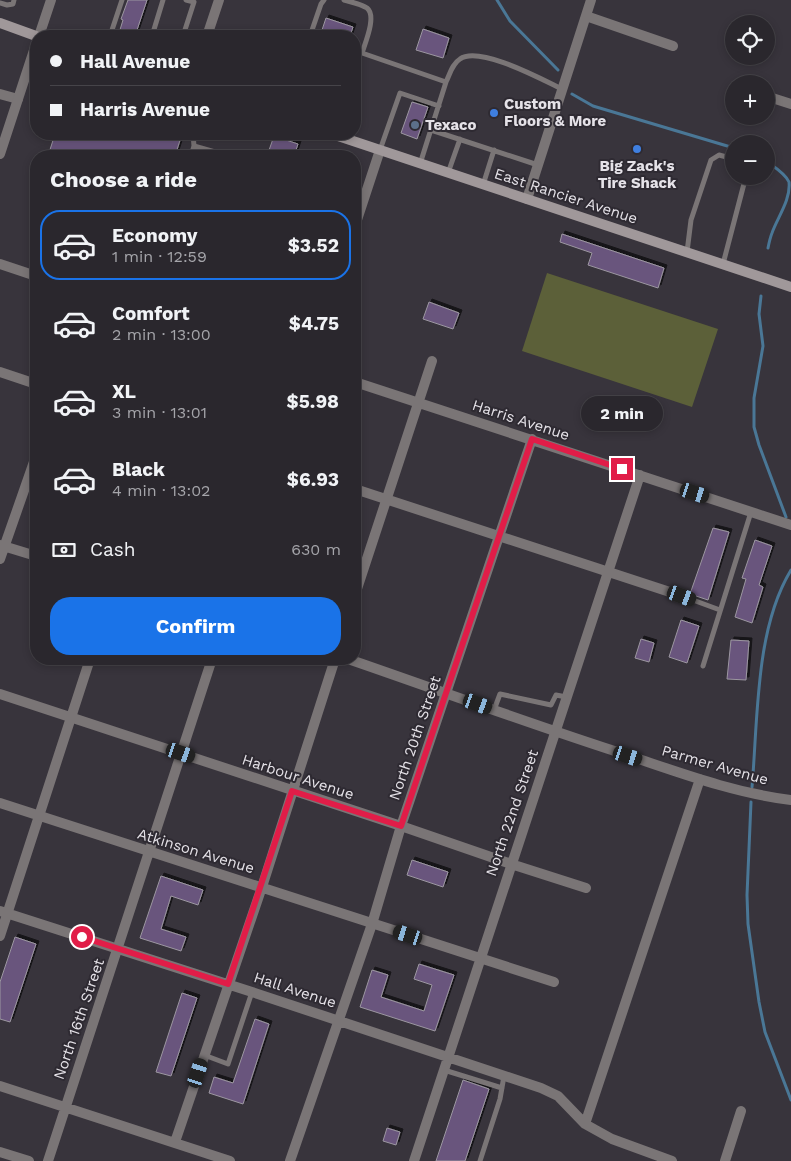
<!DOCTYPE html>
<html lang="en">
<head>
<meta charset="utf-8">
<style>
  :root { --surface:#2a272d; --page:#322f35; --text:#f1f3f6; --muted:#a5a5aa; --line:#464449; --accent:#1a73e8 }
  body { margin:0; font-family:"Work Sans",sans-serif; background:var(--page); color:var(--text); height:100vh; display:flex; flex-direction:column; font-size:19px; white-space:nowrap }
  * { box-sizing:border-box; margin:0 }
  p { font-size:16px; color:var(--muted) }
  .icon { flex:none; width:28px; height:28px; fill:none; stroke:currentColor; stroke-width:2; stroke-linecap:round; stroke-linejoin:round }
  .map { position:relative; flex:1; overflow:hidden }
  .side { position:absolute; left:30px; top:150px; width:331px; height:515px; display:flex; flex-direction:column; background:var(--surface); border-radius:20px; box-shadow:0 2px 8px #0003,0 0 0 1px var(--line) }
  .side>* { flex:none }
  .guide { position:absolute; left:30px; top:30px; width:331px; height:110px; border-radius:20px; box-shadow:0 2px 8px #0003,0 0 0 1px var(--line); display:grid; align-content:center; height:110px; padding:0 20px; background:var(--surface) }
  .tools { position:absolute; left:725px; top:15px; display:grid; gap:10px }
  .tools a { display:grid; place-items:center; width:50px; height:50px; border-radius:50%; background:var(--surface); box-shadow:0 2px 8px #0003,0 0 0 1px var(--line); font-size:25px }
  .end { position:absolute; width:22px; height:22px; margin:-11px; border:6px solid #e11d48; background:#fff; box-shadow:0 0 0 2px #fff }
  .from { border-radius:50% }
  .bubble { position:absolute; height:35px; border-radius:18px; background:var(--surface); box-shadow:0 2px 8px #0003,0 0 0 1px var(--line); font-size:16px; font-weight:700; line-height:35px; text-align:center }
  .car { position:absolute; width:15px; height:30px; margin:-15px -8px; border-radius:6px; box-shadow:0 0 4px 1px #0007; background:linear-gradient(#222 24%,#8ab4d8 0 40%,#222 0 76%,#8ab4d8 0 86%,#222 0) }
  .guide b { display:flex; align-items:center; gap:18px; height:48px; font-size:19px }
  .guide b+b { border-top:1px solid var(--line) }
  .guide i { width:12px; height:12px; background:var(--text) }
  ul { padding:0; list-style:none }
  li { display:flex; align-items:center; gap:15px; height:70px; margin:0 10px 8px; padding:0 10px; border:2px solid transparent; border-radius:20px }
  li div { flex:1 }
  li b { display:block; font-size:19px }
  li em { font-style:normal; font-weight:700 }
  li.active { border-color:var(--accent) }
  li>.icon { width:45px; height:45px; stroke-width:1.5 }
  h2 { padding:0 20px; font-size:22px; line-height:60px }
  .pay { display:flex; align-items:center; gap:12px; height:55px; padding:0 20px; font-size:19px }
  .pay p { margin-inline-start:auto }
  .button { display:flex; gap:10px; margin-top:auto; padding:10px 20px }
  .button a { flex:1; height:58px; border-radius:20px; background:var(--accent); color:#fff; font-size:20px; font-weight:700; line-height:58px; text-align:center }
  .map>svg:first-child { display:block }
  .green { fill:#5c6039 }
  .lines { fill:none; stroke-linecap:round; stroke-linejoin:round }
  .stream { stroke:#4a7796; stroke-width:3 }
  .building { fill:#69547d; stroke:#9c97a1; filter:url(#shadow) }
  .service { stroke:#7a7576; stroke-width:5 }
  .minor { stroke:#7a7576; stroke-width:10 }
  .tertiary { stroke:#7a7576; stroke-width:10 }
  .secondary { stroke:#a0989a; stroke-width:10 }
  .route { stroke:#e11d48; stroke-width:6 }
  .shop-dot { fill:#3f7fe0; stroke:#2e2a32; stroke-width:2 }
  .service-dot { fill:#5c6f8a; stroke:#2e2a32; stroke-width:2 }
  .labels { text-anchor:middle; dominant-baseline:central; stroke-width:4; stroke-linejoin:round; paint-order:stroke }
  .poi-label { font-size:15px; font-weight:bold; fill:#e5e2e8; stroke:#2e2a32; text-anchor:start }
  .street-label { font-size:15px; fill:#e5e2e8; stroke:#2e2a32 }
</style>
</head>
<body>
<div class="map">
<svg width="791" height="1161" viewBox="0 0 791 1161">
  <defs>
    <filter id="shadow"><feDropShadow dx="3" dy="-3" stdDeviation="0" flood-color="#0009"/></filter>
  </defs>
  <rect width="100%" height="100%" fill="#38343c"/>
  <!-- green -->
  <path class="green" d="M547 273 718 329 692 407 522 351Z"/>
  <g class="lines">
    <!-- stream -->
    <path class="stream" d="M497 0 510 21 558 70
      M572 94 593 106 734 148
      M766 161C774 167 785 173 789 182 791 200 777 218 772 233 770 238 769 243 768 248
      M761 296 759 314 763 346 754 398V427L759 445 786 517
      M752 787C758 719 755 629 791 570
      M751 802 747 895 748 924 759 1002 765 1032 791 1100"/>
  </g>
  <!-- building -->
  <path class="building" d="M128 0H147L135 36 119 33 123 20 121 19Z
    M326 18 353 27 350 36H320Z
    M423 29 449 38 443 58 416 50Z
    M412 102 428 107 417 139 401 133Z
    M55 134H182L175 156H48Z
    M274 136 298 144 294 156H267Z
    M562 234 664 268 658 288 588 265 592 253 560 242Z
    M429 302 459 313 453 329 423 319Z
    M713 528 729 532 708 600 690 594Z
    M755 540 772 546 759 585 763 587 752 623 735 617 746 579 742 578Z
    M681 620 699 626 687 663 669 657Z
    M641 639 654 643 649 662 635 658Z
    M731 640 749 641 746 680 727 679Z
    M412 860 448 872 443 887 407 875Z
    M161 876 203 890 198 905 171 896 161 929 186 937 181 951 140 938Z
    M15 937 36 944 10 1022 0 1019V982Z
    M419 964 454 975 435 1031 360 1007 372 970 388 975 381 997 424 1011 432 985 414 979Z
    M182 993 197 998 171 1076 156 1072Z
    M255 1019 269 1024 243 1104 209 1093 214 1077 233 1083Z
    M463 1080 489 1089 465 1161H436Z
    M387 1128 400 1132 396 1145 383 1141Z"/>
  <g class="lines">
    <!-- service -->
    <path class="service" d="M344 0C351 2 361 4 367 8 377 16 365 43 362 53L446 82 420 164
      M0 3 7 5 13 4 14 0
      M110 36 122 0
      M152 36 163 0
      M183 36 194 2 186 0
      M310 36 321 4 324 0
      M446 82C450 74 452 64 460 59 479 45 543 80 562 89
      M431 130 538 165
      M193 134 194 146 229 156
      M380 150 400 93 439 106
      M191 156 194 146
      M448 173 460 139
      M483 185 494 150
      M687 252 691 220 711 160 719 155 734 159
      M723 264 746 176
      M682 596 720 610
      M703 666 751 512
      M494 710 500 694 551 705 556 695 566 697
      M204 1055 228 1064 252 992
      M444 1070 502 1088
      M480 1161 500 1099 504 1076"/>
    <!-- minor -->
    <path class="minor" d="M586 16 673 46
      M207 36 219 0
      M0 94 18 99
      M766 96 791 104
      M527 199 591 0
      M355 226 380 150
      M0 264 36 276
      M0 372 36 384
      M355 382 791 525
      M355 489 682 596
      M0 545 36 556
      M0 559 35 459
      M355 595 432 361
      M348 659C441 691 533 725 627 755 681 773 734 793 791 800
      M0 694 401 826 511 864 586 888
      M0 803 554 982
      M0 911 252 992 541 1088 558 1096 585 1124 612 1139 672 1161
      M0 936 90 659
      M0 1086 230 1161
      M585 1124 700 779
      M175 1142 262 887 335 659
      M0 1152 29 1161
      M48 1161 212 659
      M290 1161 372 924 401 826 532 439
      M414 1161 640 475
      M725 1161 741 1111"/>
    <!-- tertiary -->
    <path class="tertiary" d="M39 36 51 0
      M0 154 36 44"/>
    <!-- secondary -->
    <path class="secondary" d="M0 23 36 36
      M332 134 791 287"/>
  </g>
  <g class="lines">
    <!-- route -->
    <path class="route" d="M82 937 228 984 292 791 401 826 532 439 622 469"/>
  </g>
  <!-- markers -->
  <g class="shop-dot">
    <circle cx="494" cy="113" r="5"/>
    <circle cx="637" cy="149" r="5"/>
  </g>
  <circle class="service-dot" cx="415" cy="125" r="5"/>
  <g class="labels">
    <!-- poi labels -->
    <g class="poi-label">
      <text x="504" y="104">Custom<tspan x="504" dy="17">Floors &amp; More</tspan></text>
      <text x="425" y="125">Texaco</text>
      <text x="637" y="166" text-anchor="middle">Big Zack's<tspan x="637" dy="17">Tire Shack</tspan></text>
    </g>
    <!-- street labels -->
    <g class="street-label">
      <text transform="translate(566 196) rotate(18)">East Rancier Avenue</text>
      <text transform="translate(521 420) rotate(18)">Harris Avenue</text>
      <text transform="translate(415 738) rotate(-71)">North 20th Street</text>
      <text transform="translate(715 765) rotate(16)">Parmer Avenue</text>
      <text transform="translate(298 777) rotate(18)">Harbour Avenue</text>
      <text transform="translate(512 813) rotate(-71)">North 22nd Street</text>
      <text transform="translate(196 851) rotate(17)">Atkinson Avenue</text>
      <text transform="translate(295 990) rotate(18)">Hall Avenue</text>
      <text transform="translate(79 1019) rotate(-71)">North 16th Street</text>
    </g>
  </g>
</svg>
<div class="tools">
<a><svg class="icon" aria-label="locate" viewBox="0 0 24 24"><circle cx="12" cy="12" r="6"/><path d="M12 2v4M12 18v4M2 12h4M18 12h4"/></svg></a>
<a>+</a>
<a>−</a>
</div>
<i class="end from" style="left:82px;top:937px"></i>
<i class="end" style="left:622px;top:469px"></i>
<div class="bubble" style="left:581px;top:396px;width:82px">2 min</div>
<i class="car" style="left:695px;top:493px;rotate:108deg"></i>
<i class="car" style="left:682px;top:596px;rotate:110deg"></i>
<i class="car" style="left:478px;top:704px;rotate:110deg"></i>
<i class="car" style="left:181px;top:753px;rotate:109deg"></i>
<i class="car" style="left:628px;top:756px;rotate:108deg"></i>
<i class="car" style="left:408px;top:935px;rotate:288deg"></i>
<i class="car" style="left:198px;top:1073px;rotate:18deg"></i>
<div class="guide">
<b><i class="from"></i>Hall Avenue</b>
<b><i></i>Harris Avenue</b>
</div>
<section class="side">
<h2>Choose a ride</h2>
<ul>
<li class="active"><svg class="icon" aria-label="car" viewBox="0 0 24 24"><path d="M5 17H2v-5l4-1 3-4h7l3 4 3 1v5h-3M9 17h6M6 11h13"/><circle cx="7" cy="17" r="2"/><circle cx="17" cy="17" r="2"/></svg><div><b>Economy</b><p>1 min · 12:59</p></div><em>$3.52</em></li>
<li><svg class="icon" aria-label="car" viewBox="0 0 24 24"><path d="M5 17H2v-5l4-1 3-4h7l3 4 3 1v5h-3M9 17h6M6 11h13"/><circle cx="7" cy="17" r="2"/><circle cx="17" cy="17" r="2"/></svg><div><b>Comfort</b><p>2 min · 13:00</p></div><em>$4.75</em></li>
<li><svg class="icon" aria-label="car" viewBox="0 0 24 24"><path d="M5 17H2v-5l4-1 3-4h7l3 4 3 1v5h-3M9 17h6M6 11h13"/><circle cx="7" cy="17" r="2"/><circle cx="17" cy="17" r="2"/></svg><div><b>XL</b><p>3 min · 13:01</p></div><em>$5.98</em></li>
<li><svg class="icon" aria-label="car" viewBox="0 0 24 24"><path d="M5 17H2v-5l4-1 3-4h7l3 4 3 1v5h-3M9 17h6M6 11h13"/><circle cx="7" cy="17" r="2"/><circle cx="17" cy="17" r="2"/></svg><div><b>Black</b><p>4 min · 13:02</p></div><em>$6.93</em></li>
</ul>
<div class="pay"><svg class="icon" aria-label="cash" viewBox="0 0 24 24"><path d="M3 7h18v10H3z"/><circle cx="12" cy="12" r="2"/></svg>Cash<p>630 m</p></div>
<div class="button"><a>Confirm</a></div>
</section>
</div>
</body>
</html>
